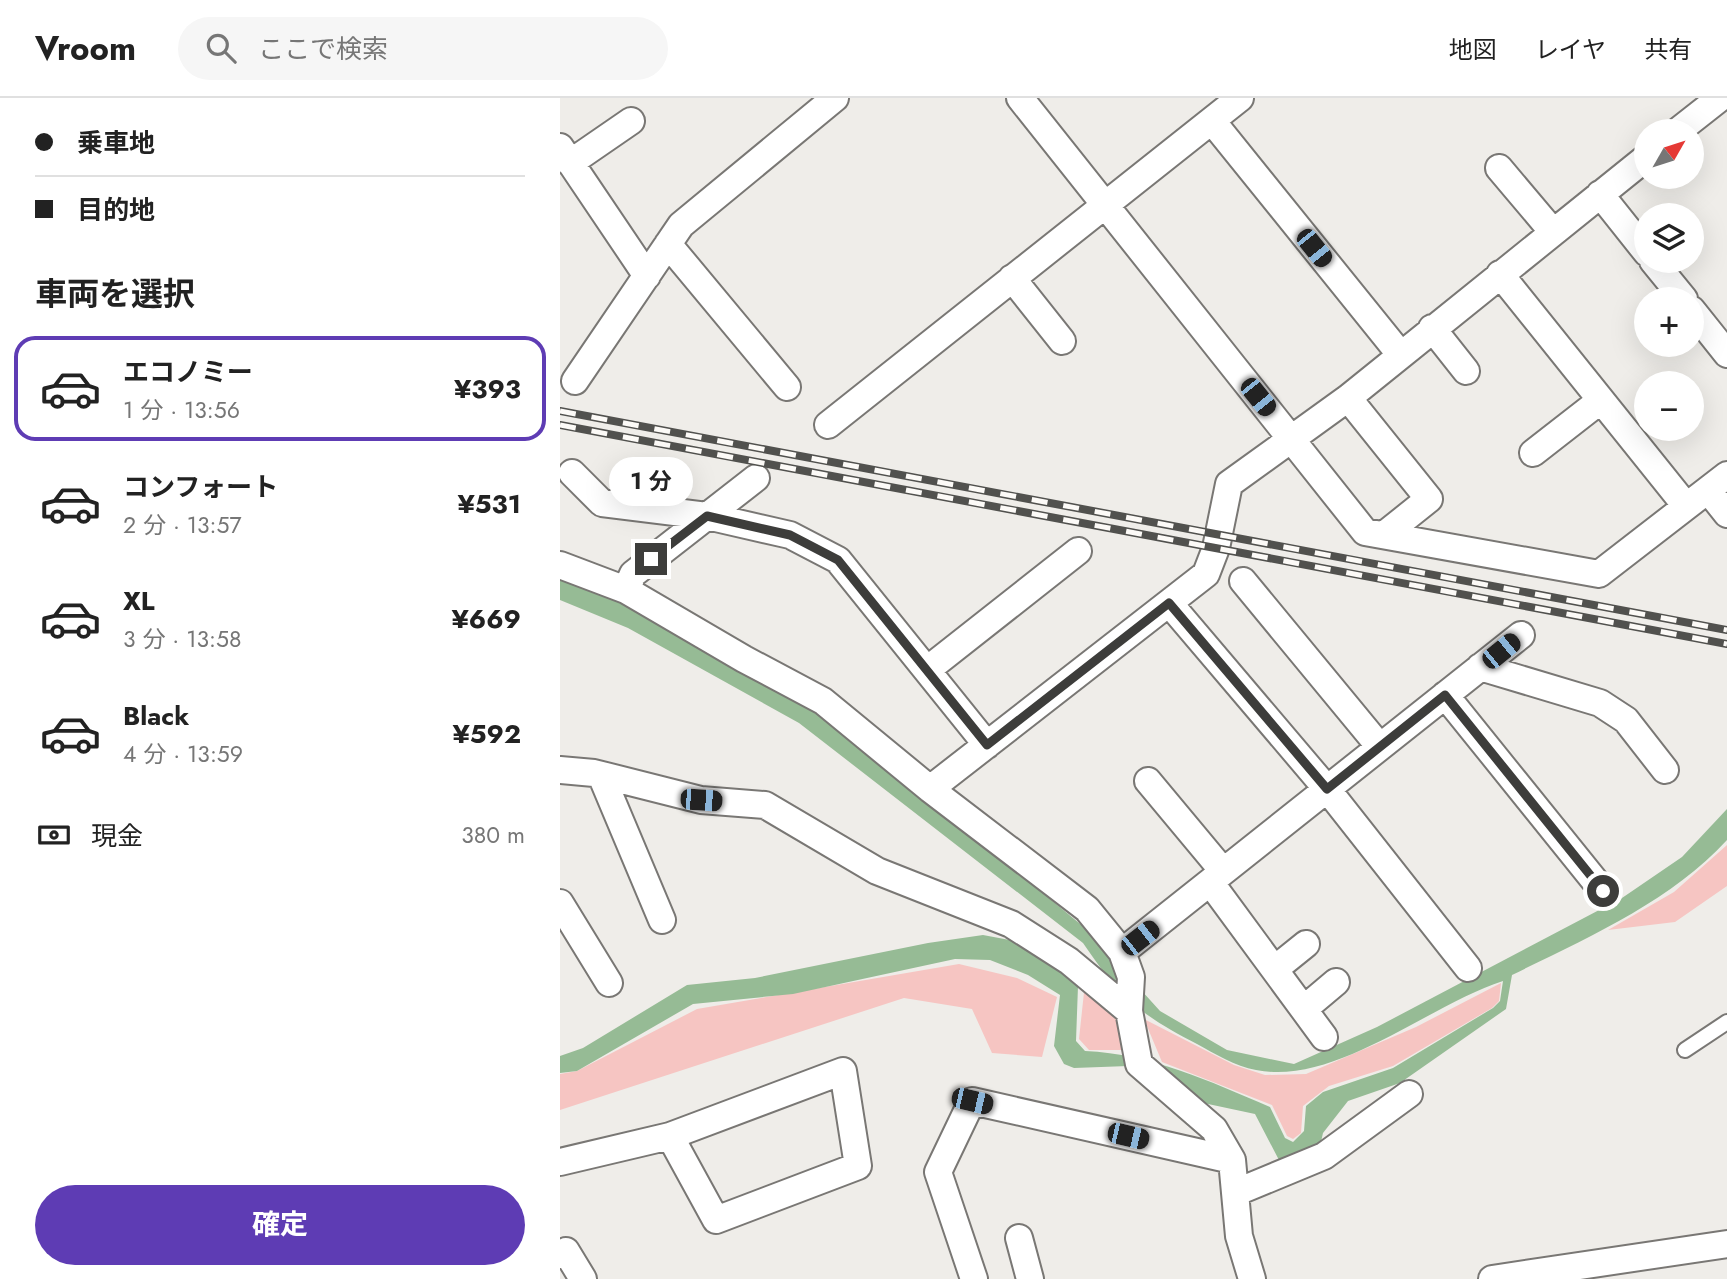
<!DOCTYPE html>
<html lang="ja">
<head>
<meta charset="utf-8">
<style>
  :root { --surface:#fff; --page:#f6f6f6; --text:#222; --muted:#767676; --line:#e0e0e0; --accent:#5e3cb4 }
  body { margin:0; font-family:Jost,"Noto Sans JP",sans-serif; background:var(--page); color:var(--text); height:100vh; display:flex; flex-direction:column; font-size:26px; white-space:nowrap }
  * { box-sizing:border-box; margin:0 }
  p { font-size:23px; color:var(--muted) }
  .icon { flex:none; width:38px; height:38px; fill:none; stroke:currentColor; stroke-width:2; stroke-linecap:round; stroke-linejoin:round }
  .map { position:relative; flex:1; overflow:hidden }
  .drawer { display:flex; flex-direction:column; background:var(--surface); width:560px }
  .drawer>* { flex:none }
  .top-card { display:grid; align-content:center; height:154px; padding:0 35px; background:var(--surface) }
  .needle { width:46px; rotate:51deg }
  .buttons { position:absolute; left:1074px; top:21px; display:grid; gap:14px }
  .buttons a { display:grid; place-items:center; width:70px; height:70px; border-radius:50%; background:var(--surface); box-shadow:0 7px 28px #0002; font-size:35px }
  .end { position:absolute; width:32px; height:32px; margin:-16px; border:9px solid #3d3d3b; background:#fff; box-shadow:0 0 0 4px #fff }
  .from { border-radius:50% }
  .bubble { position:absolute; height:49px; border-radius:24px; background:var(--surface); box-shadow:0 7px 28px #0002; font-size:23px; font-weight:700; line-height:49px; text-align:center }
  .car { position:absolute; width:21px; height:42px; margin:-21px -10px; border-radius:9px; box-shadow:0 0 5px 2px #0007; background:linear-gradient(#222 24%,#8ab4d8 0 40%,#222 0 76%,#8ab4d8 0 86%,#222 0) }
  .top-card b { display:flex; align-items:center; gap:24px; height:66px; font-size:26px }
  .top-card b+b { border-top:2px solid var(--line) }
  .top-card i { width:18px; height:18px; background:var(--text) }
  ul { padding:0; list-style:none }
  li { display:flex; align-items:center; gap:21px; height:105px; margin:0 14px 10px; padding:0 21px; border:4px solid transparent; border-radius:21px }
  li div { flex:1 }
  li b { display:block; font-size:26px }
  li em { font-style:normal; font-weight:700 }
  li.active { border-color:var(--accent) }
  li>.icon { width:63px; height:63px; stroke-width:1.5 }
  h2 { padding:0 35px; font-size:32px; line-height:84px }
  .pay { display:flex; align-items:center; gap:18px; height:77px; padding:0 35px; font-size:26px }
  .pay p { margin-inline-start:auto }
  .button { display:flex; gap:14px; margin-top:auto; padding:14px 35px }
  .button a { flex:1; height:80px; border-radius:42px; background:var(--accent); color:#fff; font-size:28px; font-weight:700; line-height:80px; text-align:center }
  header { display:flex; align-items:center; gap:42px; box-sizing:border-box; height:98px; padding:0 35px; background:var(--surface); border-bottom:2px solid var(--line) }
  header strong { font-size:33px }
  nav { display:flex; gap:38px; margin-inline-start:auto; font-size:24px }
  .search { width:490px; height:63px; background:var(--page); display:flex; align-items:center; gap:18px; box-sizing:border-box; padding:0 24px; border-radius:38px; color:var(--muted); font-size:26px }
  main { display:flex; flex:1; min-height:0 }
  .map>svg:first-child { display:block }
  .green { fill:#f6c5c2 }
  .water { fill:#96bb95 }
  .lines { fill:none; stroke-linecap:round; stroke-linejoin:round }
  .service-casing { stroke:#797774; stroke-width:18 }
  .minor-casing { stroke:#797774; stroke-width:30 }
  .service { stroke:#fff; stroke-width:14 }
  .minor { stroke:#fff; stroke-width:26 }
  .rail-casing { stroke:#51514e; stroke-width:8 }
  .rail { stroke:#fcfaf7; stroke-width:5; stroke-dasharray:16; stroke-linecap:butt }
  .route { stroke:#3d3d3b; stroke-width:9 }
</style>
</head>
<body>
<header>
<strong>Vroom</strong>
<div class="search"><svg class="icon" aria-label="search" viewBox="0 0 24 24"><circle cx="10" cy="10" r="6"/><path d="M15 15l6 6"/></svg>ここで検索</div>
<nav><a>地図</a><a>レイヤ</a><a>共有</a></nav>
</header>
<main>
<section class="drawer">
<div class="top-card">
<b><i class="from"></i>乗車地</b>
<b><i></i>目的地</b>
</div>
<h2>車両を選択</h2>
<ul>
<li class="active"><svg class="icon" aria-label="car" viewBox="0 0 24 24"><path d="M5 17H2v-5l4-1 3-4h7l3 4 3 1v5h-3M9 17h6M6 11h13"/><circle cx="7" cy="17" r="2"/><circle cx="17" cy="17" r="2"/></svg><div><b>エコノミー</b><p>1 分 · 13:56</p></div><em>¥393</em></li>
<li><svg class="icon" aria-label="car" viewBox="0 0 24 24"><path d="M5 17H2v-5l4-1 3-4h7l3 4 3 1v5h-3M9 17h6M6 11h13"/><circle cx="7" cy="17" r="2"/><circle cx="17" cy="17" r="2"/></svg><div><b>コンフォート</b><p>2 分 · 13:57</p></div><em>¥531</em></li>
<li><svg class="icon" aria-label="car" viewBox="0 0 24 24"><path d="M5 17H2v-5l4-1 3-4h7l3 4 3 1v5h-3M9 17h6M6 11h13"/><circle cx="7" cy="17" r="2"/><circle cx="17" cy="17" r="2"/></svg><div><b>XL</b><p>3 分 · 13:58</p></div><em>¥669</em></li>
<li><svg class="icon" aria-label="car" viewBox="0 0 24 24"><path d="M5 17H2v-5l4-1 3-4h7l3 4 3 1v5h-3M9 17h6M6 11h13"/><circle cx="7" cy="17" r="2"/><circle cx="17" cy="17" r="2"/></svg><div><b>Black</b><p>4 分 · 13:59</p></div><em>¥592</em></li>
</ul>
<div class="pay"><svg class="icon" aria-label="cash" viewBox="0 0 24 24"><path d="M3 7h18v10H3z"/><circle cx="12" cy="12" r="2"/></svg>現金<p>380 m</p></div>
<div class="button"><a>確定</a></div>
</section>
<div class="map">
<svg width="1167" height="1181" viewBox="0 0 1167 1181">
  <rect width="100%" height="100%" fill="#efede9"/>
  <!-- green -->
  <path class="green" d="M1167 747V788L1115 824 1048 832 1114 794Z
    M399 866 457 880 497 899 482 959 432 955 412 911 344 900 0 1012V976L17 973 137 911Z
    M525 885 559 917 566 952H529L519 941Z
    M941 885 939 903 932 910 833 968 769 988 743 1008 741 1035 733 1041 727 1038 712 1007 602 964 584 921 674 967 705 977 746 976 856 929Z"/>
  <!-- water -->
  <path class="water" d="M0 481 79 512 286 632 525 830 600 913 667 952 734 966 817 929 1062 800 1122 759 1167 711V742C1110 804 1027 840 952 877L946 911 840 985 788 1003 763 1035 760 1048 720 1064 695 1016 634 1003 568 968 514 970 504 966 494 948 500 897 468 877 430 862 395 861 233 896 133 906 17 973 0 975V958L23 950 127 887 195 880 368 845 423 837 455 843 492 865 518 888 516 943 525 953C592 956 649 983 710 1009L725 1040 733 1044 744 1033 746 1008 763 994 833 970 933 910 940 903 943 883C870 906 776 988 696 972 675 968 655 956 637 946 580 917 559 898 523 845L239 625 68 530 0 502Z"/>
  <g class="lines">
    <defs>
      <path id="service" d="M1125 952 1167 924"/>
      <path id="minor" d="M460 0 805 434 1039 476 1167 377
        M652 23 840 256
        M1118 33 1160 0
        M0 49 87 178
        M10 65 71 23
        M939 70 993 134
        M1040 96 1087 155
        M108 146 227 289
        M1093 163 1124 201
        M940 176 1126 408
        M452 180 502 243
        M1132 212 1167 256
        M872 230 906 273
        M15 283 121 127 275 0
        M788 300 869 401 824 437
        M268 327 680 0
        M973 355 1041 302
        M12 375 42 405 147 418 230 437 278 462 427 647
        M1148 392 1167 416
        M0 467 66 492 184 561 263 603 370 691 527 811 562 854 571 879 569 913 579 966 654 1031 672 1062 679 1138 692 1181
        M683 483 820 649
        M66 492 73 476 196 380
        M609 505 767 691 908 870
        M920 569 1040 605 1066 622 1105 672
        M367 572 518 453
        M885 597 1043 793
        M0 672 34 675 141 702 205 707 317 773 451 826 509 863 569 913
        M41 677 102 822
        M588 683 663 773
        M370 691 646 476 656 450 669 386 788 300 1087 59
        M650 784 764 939
        M0 805 49 885
        M562 854 961 537
        M715 871 746 846
        M744 911 776 884
        M0 1064 110 1038 283 973 298 1068 156 1122 110 1038
        M677 1094 764 1058 849 996
        M459 1140 470 1181
        M0 1157 6 1153 23 1181
        M414 1181 378 1074 412 1003 672 1062
        M932 1181 1167 1146"/>
    </defs>
    <!-- service casing -->
    <use href="#service" class="service-casing"/>
    <!-- minor casing -->
    <use href="#minor" class="minor-casing"/>
    <!-- service -->
    <use href="#service" class="service"/>
    <!-- minor -->
    <use href="#minor" class="minor"/>
    <defs>
      <path id="rail" d="M0 313 1167 532
        M0 327 1167 546"/>
    </defs>
    <!-- rail casing -->
    <use href="#rail" class="rail-casing"/>
    <!-- rail -->
    <use href="#rail" class="rail"/>
  </g>
  <g class="lines">
    <!-- route -->
    <path class="route" d="M91 461 147 418 230 437 278 462 427 647 609 505 767 691 885 597 1043 793"/>
  </g>
</svg>
<div class="buttons">
<a><svg class="needle" viewBox="-14 -14 28 28"><path d="M0-13l5 13h-10z" fill="#e53935"/><path d="M0 13l5-13h-10z" fill="#767676"/></svg></a>
<a><svg class="icon" aria-label="layers" viewBox="0 0 24 24"><path d="M12 4l9 5-9 5-9-5zM3 14l9 5 9-5"/></svg></a>
<a>+</a>
<a>−</a>
</div>
<i class="end from" style="left:1043px;top:793px"></i>
<i class="end" style="left:91px;top:461px"></i>
<div class="bubble" style="left:49px;top:359px;width:84px">1 分</div>
<i class="car" style="left:754px;top:150px;rotate:141deg"></i>
<i class="car" style="left:698px;top:299px;rotate:141deg"></i>
<i class="car" style="left:941px;top:553px;rotate:51deg"></i>
<i class="car" style="left:141px;top:702px;rotate:94deg"></i>
<i class="car" style="left:580px;top:840px;rotate:52deg"></i>
<i class="car" style="left:412px;top:1003px;rotate:103deg"></i>
<i class="car" style="left:568px;top:1038px;rotate:103deg"></i>
</div>
</main>
</body>
</html>
